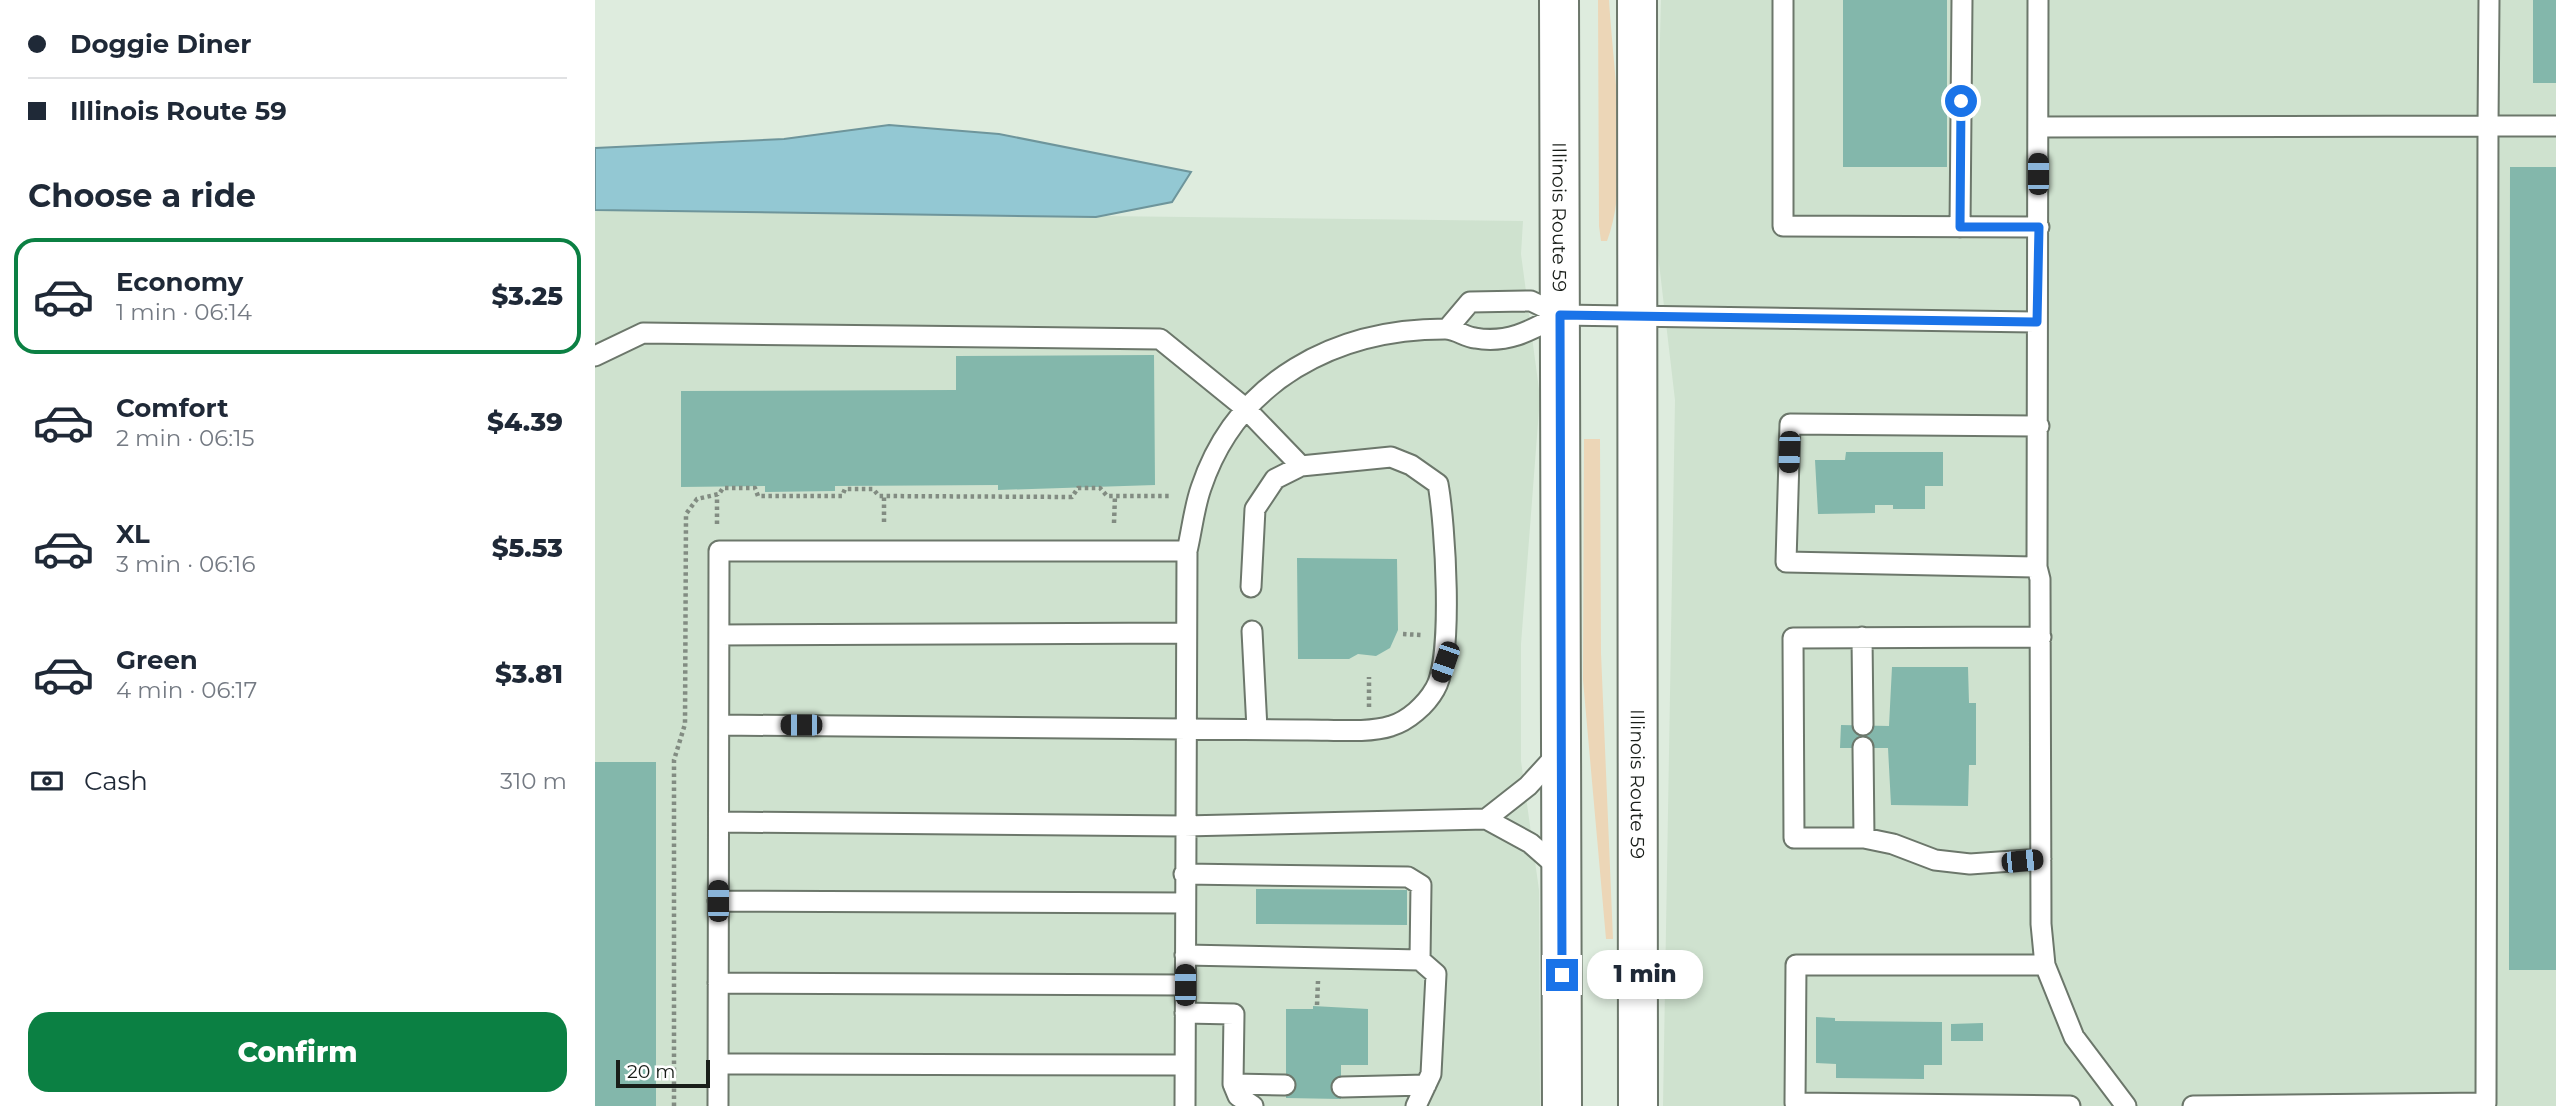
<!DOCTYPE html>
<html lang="en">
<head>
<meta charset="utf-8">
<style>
  :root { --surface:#fff; --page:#f6f6f7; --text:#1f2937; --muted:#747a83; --line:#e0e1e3; --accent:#0b8043 }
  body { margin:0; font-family:Montserrat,sans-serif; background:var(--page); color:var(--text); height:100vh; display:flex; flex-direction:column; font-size:26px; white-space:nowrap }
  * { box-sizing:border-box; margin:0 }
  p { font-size:23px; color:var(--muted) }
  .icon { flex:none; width:38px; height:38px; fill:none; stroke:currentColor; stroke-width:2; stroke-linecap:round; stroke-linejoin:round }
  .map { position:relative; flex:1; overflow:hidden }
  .sheet { display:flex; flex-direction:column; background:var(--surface); width:595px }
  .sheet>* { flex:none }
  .guide { display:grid; align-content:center; height:154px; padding:0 28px; background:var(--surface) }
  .scale { position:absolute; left:21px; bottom:18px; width:94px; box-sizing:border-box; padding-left:7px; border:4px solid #191e19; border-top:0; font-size:19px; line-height:24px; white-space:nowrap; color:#191e19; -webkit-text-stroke:5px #fff; paint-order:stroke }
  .end { position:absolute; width:32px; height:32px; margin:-16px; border:9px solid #1a73e8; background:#fff; box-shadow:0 0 0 4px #fff }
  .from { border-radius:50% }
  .bubble { position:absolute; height:49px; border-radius:21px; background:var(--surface); box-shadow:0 4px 10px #0003; font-size:23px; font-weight:800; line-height:49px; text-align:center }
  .car { position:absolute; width:21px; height:42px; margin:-21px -10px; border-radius:9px; box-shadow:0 0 5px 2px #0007; background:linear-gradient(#222 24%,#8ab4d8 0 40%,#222 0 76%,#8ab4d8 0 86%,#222 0) }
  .guide b { display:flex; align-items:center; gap:24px; height:66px; font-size:26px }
  .guide b+b { border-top:2px solid var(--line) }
  .guide i { width:18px; height:18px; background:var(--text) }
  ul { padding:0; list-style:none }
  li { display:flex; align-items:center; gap:21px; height:116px; margin:0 14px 10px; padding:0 14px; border:4px solid transparent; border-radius:21px }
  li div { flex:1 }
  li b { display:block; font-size:26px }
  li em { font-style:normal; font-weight:800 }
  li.on { border-color:var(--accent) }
  li>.icon { width:63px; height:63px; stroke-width:1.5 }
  h2 { padding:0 28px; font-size:32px; line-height:84px }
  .pay { display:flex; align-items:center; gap:18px; height:77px; padding:0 28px; font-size:26px }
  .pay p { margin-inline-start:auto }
  .button { display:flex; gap:14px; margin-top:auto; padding:14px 28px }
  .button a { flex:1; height:80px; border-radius:21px; background:var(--accent); color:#fff; font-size:28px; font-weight:800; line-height:80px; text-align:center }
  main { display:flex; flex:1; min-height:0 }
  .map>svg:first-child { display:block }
  .built { fill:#cfe2cf }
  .green { fill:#ecd6b7 }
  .water { fill:#93c8d3; stroke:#6e959b; stroke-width:2 }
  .building { fill:#83b7ab }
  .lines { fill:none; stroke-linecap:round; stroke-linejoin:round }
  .lane-casing { stroke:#6c776b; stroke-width:23 }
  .primary-casing { stroke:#6c776b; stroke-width:42 }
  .path { stroke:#828c82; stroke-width:4.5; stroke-dasharray:3.5 3.5; stroke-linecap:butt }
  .lane { stroke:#fff; stroke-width:19 }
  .primary { stroke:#fff; stroke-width:38 }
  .route { stroke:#1a73e8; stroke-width:9 }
  .labels { text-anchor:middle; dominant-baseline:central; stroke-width:7; stroke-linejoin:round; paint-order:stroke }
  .street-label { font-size:19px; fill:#191e19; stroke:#fff }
</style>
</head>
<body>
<main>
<section class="sheet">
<div class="guide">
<b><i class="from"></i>Doggie Diner</b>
<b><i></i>Illinois Route 59</b>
</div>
<h2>Choose a ride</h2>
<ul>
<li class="on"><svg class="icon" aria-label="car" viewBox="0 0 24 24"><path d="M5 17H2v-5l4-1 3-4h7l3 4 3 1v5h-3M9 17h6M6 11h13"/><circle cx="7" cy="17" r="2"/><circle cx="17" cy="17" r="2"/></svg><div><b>Economy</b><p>1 min · 06:14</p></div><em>$3.25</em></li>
<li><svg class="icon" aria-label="car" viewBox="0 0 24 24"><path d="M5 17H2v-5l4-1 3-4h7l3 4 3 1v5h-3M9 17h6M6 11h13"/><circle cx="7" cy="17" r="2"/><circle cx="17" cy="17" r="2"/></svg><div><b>Comfort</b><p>2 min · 06:15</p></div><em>$4.39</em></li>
<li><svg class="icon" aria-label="car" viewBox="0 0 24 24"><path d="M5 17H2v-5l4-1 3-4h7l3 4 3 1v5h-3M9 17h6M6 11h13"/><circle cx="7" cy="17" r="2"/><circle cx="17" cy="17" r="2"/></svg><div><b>XL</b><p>3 min · 06:16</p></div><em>$5.53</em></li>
<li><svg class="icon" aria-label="car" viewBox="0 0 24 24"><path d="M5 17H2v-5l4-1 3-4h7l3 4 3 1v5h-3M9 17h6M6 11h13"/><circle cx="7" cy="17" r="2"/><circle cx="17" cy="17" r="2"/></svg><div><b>Green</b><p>4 min · 06:17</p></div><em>$3.81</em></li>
</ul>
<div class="pay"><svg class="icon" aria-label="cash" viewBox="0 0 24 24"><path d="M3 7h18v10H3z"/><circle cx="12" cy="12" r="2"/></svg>Cash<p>310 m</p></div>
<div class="button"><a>Confirm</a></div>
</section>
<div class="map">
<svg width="1961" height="1106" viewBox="0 0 1961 1106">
  <rect width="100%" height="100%" fill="#deecde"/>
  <!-- built -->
  <path class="built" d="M1066 0H1961V1106H1068L1080 400 1060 229Z
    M0 210 928 221 926 254 945 397 926 644V761L944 890 945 1106H0Z"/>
  <!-- green -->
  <path class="green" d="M1003 0H1014C1018 69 1036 178 1012 241H1006L1004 226Z
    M989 439H1005L1006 653 1018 939H1011L988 680Z"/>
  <!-- water -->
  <path class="water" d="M294 125 404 134 596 172 577 202 501 217 0 210V148L189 139Z"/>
  <!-- building -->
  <path class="building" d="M1248 0H1352V167H1248Z
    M1938 0H1961V83H1938Z
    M1915 167H1961V970H1914Z
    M559 355 560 485 403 490V485L240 486V491L170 492V486L86 487V391L361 390V356Z
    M1251 452H1348V486H1330V509H1298V505H1280V513L1223 514 1220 460H1250Z
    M702 558 802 559 803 630 795 648 781 656 763 654 754 659H703Z
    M1297 667H1373L1374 703H1381V765H1374L1373 806 1296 805 1293 748H1245L1246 725 1294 726Z
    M0 762H61V1106H0Z
    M661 889 812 890V925L661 924Z
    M718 1006 773 1009V1065H746V1099L691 1098V1009H718Z
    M1221 1017 1240 1018V1021L1347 1022V1065H1329V1079L1241 1078V1064L1221 1063Z
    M1388 1023V1041H1356V1024Z"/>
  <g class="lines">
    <defs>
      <path id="lane" d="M1188 0V226L1444 227
        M1443 0 1442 567 1445 579 1446 924 1450 965 1479 1037 1531 1106
        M1894 0 1893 126H1961
        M1443 127 1893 126 1891 1103 1598 1106
        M1365 227 1367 0
        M853 328 875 302 936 301 965 315 1442 322
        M0 356 48 333 565 339 650 408 706 466
        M1442 567 1191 562 1195 424 1444 426
        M657 631 662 729
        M124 635 591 633
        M1267 637 1268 725
        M124 725 705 730C731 729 772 734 796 726 813 721 831 705 840 689 859 658 850 522 843 484L816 465 796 457 706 466 680 479 660 509 656 587
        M1268 747 1269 838
        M891 819 933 786 965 751
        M124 822 589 826 891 819 935 843 966 870
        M1446 859 1375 864 1340 860 1298 844 1269 838H1199L1198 638 1446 637
        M589 874 813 877 826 885 825 960 590 955
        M123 901 590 903
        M1450 965H1201L1200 1103 1475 1106
        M123 983 590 985
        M590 1013 639 1014 638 1084 643 1096 658 1106
        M123 1064 590 1065
        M638 1084 690 1085
        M747 1087 831 1085
        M123 1106 124 551H592
        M590 1106 592 551C597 530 599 508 606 488 642 380 741 329 850 329 861 329 870 337 880 338 913 344 937 330 965 315
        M821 1106 836 1074 841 974 825 960"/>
      <g id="primary">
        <path id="s1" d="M964 0 967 1106"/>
        <path id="s2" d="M1042 0 1043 1106"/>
      </g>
    </defs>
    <!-- lane casing -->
    <use href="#lane" class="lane-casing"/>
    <!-- primary casing -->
    <use href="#primary" class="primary-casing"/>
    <!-- path -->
    <path class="path" d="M289 522V495
      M519 523 520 496
      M122 524V495
      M808 634 826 635
      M774 707V677
      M722 1005 723 981
      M79 1106V760L90 724 91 514 102 499 124 494 128 488H160L163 496H247L250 489H278L284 496 477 497 483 488H505L512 496H574"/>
    <!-- lane -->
    <use href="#lane" class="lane"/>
    <!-- primary -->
    <use href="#primary" class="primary"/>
  </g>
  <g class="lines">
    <!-- route -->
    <path class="route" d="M967 975 965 315 1442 322 1444 227H1365L1366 101"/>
  </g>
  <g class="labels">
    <!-- street labels -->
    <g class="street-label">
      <text stroke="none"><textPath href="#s1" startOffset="217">Illinois Route 59</textPath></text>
      <text stroke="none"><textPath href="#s2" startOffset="784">Illinois Route 59</textPath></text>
    </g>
  </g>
</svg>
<div class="scale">20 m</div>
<i class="end from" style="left:1366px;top:101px"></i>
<i class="end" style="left:967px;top:975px"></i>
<div class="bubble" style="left:992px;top:950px;width:116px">1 min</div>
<i class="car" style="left:1443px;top:174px;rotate:0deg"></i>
<i class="car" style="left:1194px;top:452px;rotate:182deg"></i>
<i class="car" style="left:850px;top:662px;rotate:199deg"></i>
<i class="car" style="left:206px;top:725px;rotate:270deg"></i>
<i class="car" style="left:1427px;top:861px;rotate:84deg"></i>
<i class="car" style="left:123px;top:901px;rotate:0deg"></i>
<i class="car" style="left:590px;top:985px;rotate:0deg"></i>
</div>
</main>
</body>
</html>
